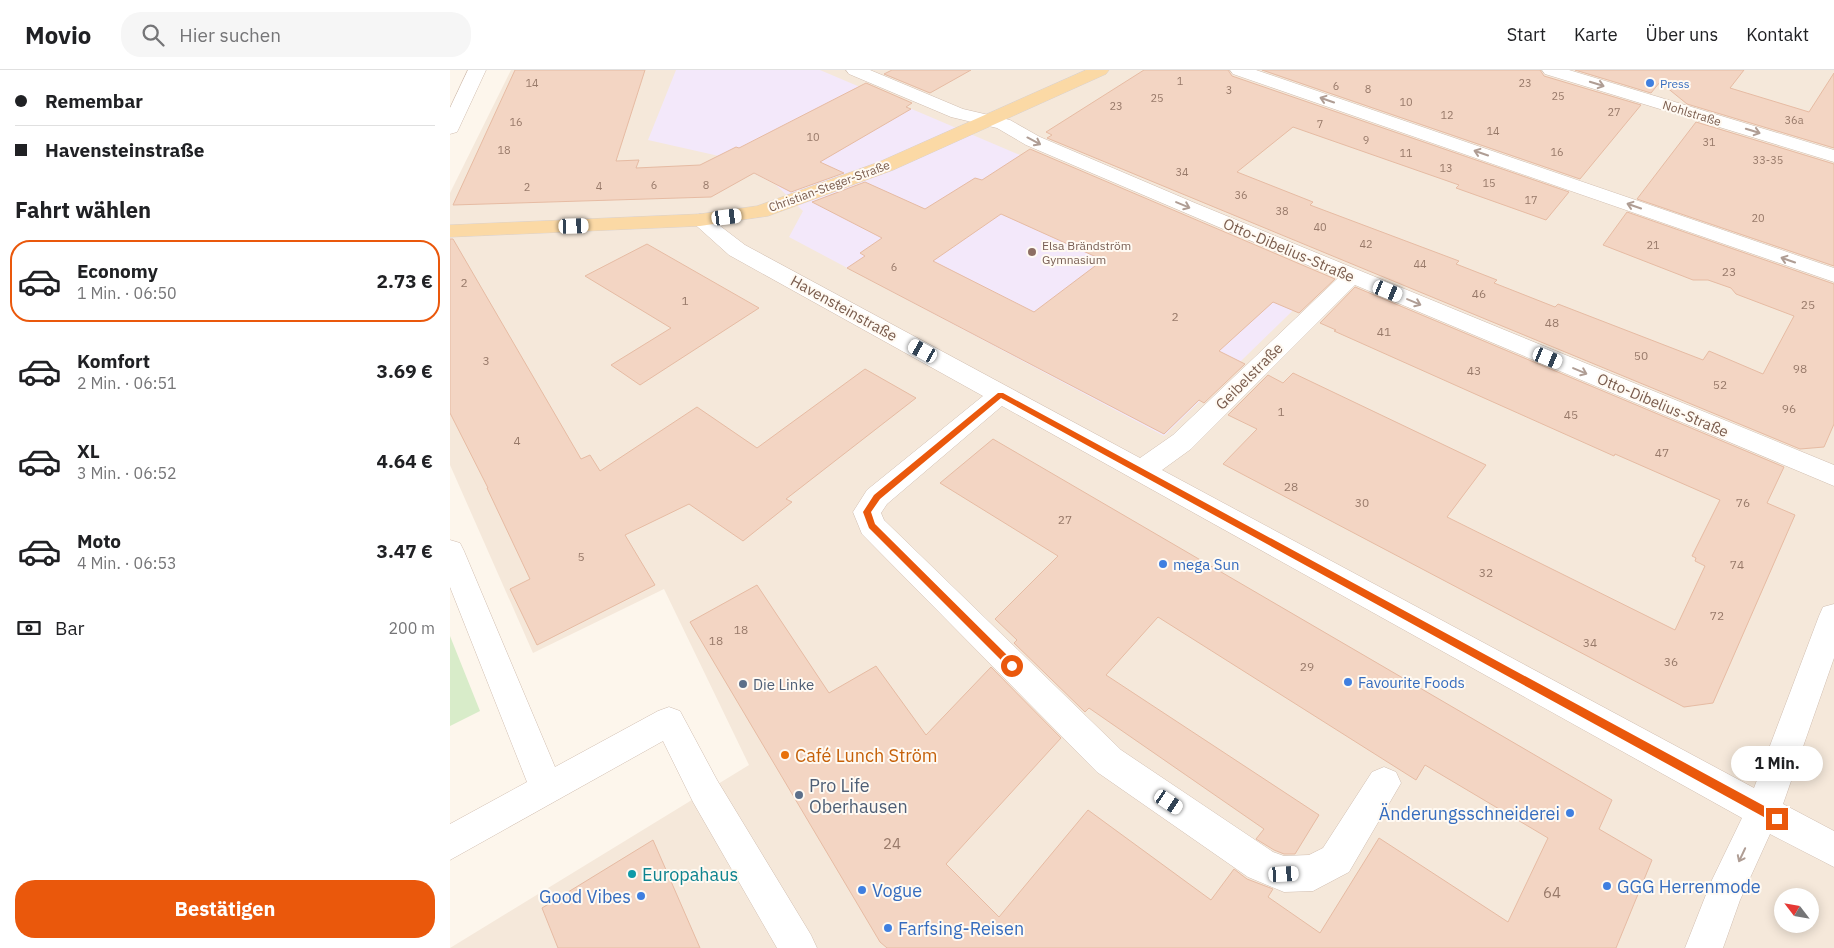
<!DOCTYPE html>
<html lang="de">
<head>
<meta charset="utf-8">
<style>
  :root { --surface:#fff; --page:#f6f6f6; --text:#202124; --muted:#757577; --line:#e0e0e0; --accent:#ea580c }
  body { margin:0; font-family:"IBM Plex Sans",sans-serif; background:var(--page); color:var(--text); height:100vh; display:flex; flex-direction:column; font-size:19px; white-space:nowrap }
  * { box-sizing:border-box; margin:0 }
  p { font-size:16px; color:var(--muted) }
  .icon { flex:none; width:28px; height:28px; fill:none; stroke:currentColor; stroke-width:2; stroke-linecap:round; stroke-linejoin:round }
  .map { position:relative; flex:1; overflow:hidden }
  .sheet { display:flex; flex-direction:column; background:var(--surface); width:450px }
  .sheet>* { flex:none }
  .hud { display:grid; align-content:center; height:110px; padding:0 15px; background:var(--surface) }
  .needle { width:32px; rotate:301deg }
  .tools { position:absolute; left:1324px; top:818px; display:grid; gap:10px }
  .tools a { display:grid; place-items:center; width:45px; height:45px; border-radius:50%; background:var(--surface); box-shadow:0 2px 12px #0003; font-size:25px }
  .end { position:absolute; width:22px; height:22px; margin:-11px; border:6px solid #ea580c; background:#fff; box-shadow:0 0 0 2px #fff }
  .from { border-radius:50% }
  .bubble { position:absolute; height:35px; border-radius:18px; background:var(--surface); box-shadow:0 2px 12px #0003; font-size:16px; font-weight:800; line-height:35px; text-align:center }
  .car { position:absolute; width:15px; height:30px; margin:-15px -8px; border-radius:6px; box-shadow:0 0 4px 1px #0007; background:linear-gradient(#fff 24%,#345 0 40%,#fff 0 76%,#345 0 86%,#fff 0) }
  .hud b { display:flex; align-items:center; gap:18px; height:48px; font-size:19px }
  .hud b+b { border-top:1px solid var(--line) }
  .hud i { width:12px; height:12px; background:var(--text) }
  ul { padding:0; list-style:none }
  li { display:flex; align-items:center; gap:15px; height:82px; margin:0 10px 8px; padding:0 5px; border:2px solid transparent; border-radius:20px }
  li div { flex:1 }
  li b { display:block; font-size:19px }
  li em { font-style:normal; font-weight:800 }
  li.on { border-color:var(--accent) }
  li>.icon { width:45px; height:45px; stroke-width:1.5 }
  h2 { padding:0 15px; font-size:22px; line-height:60px }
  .pay { display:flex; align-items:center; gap:12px; height:55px; padding:0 15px; font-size:19px }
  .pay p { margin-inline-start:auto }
  .action { display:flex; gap:10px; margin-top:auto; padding:10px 15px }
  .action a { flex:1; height:58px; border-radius:20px; background:var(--accent); color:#fff; font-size:20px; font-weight:800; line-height:58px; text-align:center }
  header { display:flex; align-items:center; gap:30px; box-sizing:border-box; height:70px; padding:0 25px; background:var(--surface); border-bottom:1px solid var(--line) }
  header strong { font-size:24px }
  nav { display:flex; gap:28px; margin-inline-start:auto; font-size:18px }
  .search { width:350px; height:45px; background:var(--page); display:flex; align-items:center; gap:12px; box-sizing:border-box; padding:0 18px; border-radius:20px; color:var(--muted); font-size:19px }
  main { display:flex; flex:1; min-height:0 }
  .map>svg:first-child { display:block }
  .residential { fill:#f5e8da; fill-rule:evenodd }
  .education { fill:#f3e8fa }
  .green { fill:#d8ecc9 }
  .building { fill:#f3d5c3; stroke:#e6bba3; fill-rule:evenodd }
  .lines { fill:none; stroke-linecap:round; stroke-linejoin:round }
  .minor-casing { stroke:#d1beb0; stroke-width:1 }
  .major-casing { stroke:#dad1cd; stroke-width:1 }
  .minor { fill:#fff; fill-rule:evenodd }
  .major { fill:#fbd9a5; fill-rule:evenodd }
  .oneway { stroke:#af9d94 }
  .route { fill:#ea580c }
  .shop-dot { fill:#3f7fe0; stroke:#fffaf3; stroke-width:2 }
  .education-dot { fill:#8d6e63; stroke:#fffaf3; stroke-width:2 }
  .service-dot { fill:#5c6f8a; stroke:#fffaf3; stroke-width:2 }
  .food-dot { fill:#e8710a; stroke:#fffaf3; stroke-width:2 }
  .culture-dot { fill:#0f9aa8; stroke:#fffaf3; stroke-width:2 }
  .labels { text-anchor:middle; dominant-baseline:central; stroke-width:4; stroke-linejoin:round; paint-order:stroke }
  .far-number-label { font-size:11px; fill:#987a6a }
  .far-shop-label { font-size:12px; fill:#366cbe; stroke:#fffaf3; text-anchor:start }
  .far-street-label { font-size:12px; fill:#7a5c4d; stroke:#fffaf3 }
  .far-education-label { font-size:12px; fill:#785e54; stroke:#fffaf3; text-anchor:start }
  .number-label { font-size:12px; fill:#987a6a }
  .street-label { font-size:15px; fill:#7a5c4d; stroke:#fffaf3 }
  .shop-label { font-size:15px; fill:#366cbe; stroke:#fffaf3; text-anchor:start }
  .service-label { font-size:15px; fill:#4e5e75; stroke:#fffaf3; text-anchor:start }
  .near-number-label { font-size:15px; fill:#987a6a }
  .near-food-label { font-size:18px; fill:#c56008; stroke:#fffaf3; text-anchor:start }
  .near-service-label { font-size:18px; fill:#4e5e75; stroke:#fffaf3; text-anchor:start }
  .near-shop-label { font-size:18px; fill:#366cbe; stroke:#fffaf3; text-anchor:start }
  .near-culture-label { font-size:18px; fill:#0d838f; stroke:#fffaf3; text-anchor:start }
</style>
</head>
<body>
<header>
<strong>Movio</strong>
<div class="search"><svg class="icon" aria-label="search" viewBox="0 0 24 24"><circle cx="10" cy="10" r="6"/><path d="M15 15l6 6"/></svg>Hier suchen</div>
<nav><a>Start</a><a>Karte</a><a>Über uns</a><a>Kontakt</a></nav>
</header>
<main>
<section class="sheet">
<div class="hud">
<b><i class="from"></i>Remembar</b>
<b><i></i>Havensteinstraße</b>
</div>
<h2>Fahrt wählen</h2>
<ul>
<li class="on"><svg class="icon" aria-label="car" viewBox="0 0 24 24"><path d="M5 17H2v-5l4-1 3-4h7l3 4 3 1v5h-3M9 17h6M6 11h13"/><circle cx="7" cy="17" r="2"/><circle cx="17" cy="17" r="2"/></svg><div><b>Economy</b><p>1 Min. · 06:50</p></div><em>2.73 €</em></li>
<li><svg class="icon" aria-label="car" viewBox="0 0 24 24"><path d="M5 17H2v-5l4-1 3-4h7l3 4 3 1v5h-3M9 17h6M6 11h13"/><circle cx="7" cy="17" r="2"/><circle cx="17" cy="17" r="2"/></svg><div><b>Komfort</b><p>2 Min. · 06:51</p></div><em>3.69 €</em></li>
<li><svg class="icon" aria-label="car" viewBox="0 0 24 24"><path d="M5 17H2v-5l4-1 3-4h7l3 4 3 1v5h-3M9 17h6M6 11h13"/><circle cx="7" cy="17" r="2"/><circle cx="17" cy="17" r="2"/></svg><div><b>XL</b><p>3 Min. · 06:52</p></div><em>4.64 €</em></li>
<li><svg class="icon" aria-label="car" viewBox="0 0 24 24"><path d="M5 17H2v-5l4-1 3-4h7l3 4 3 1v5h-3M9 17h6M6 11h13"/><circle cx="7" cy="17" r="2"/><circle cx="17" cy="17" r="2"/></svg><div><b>Moto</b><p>4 Min. · 06:53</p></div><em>3.47 €</em></li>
</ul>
<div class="pay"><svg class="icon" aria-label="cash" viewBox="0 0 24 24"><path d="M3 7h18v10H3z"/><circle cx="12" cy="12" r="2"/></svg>Bar<p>200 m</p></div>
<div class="action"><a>Bestätigen</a></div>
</section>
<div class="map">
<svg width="1384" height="878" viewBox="0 0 1384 878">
  <rect width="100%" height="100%" fill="#fdf6ec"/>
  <!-- residential -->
  <path class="residential" d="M61 0H1384V878H0L299 695 214 519 83 583 0 395V123ZM1332 826H1360V854H1332Z"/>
  <!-- education -->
  <path class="education" d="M226 0H370L871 213 714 366 339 167 353 141 325 114 269 86 198 70Z"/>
  <!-- green -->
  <path class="green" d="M0 566 30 641 0 656Z"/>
  <!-- building -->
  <path class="building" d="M65 0H195L166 91 189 90 186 98 250 95 286 77 289 78 416 13 462 33 456 37 461 39 370 92 394 103 341 122 304 103 261 127 3 135Z
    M442 0H521L480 23 434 4Z
    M694 0H778L782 6 1119 122 1096 150 1006 118 1009 115 843 57 787 102 863 132 860 135 1009 191 1006 194 1047 210 1044 213 1105 237 1108 234 1253 290 1259 281 1313 304 1344 246 1286 224 1281 218 1258 210H1243L1153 175 1177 142 1384 214V354L1374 377 1350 379 597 68 602 65 596 62Z
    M812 0H1090L1094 6 1191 35 1130 109Z
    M1125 0H1294L1280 18 1359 42 1384 3V78L1237 34 1210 12 1201 23Z
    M1246 52 1384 94V196L1187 129Z
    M580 79 885 209 849 243 823 232 769 281 795 294 754 333 749 330 714 364 397 198 415 186 410 183 432 168 362 132 415 112 475 139 525 108 532 110ZM551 144 653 190 584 242 483 191Z
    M0 169H3L131 389 140 385 150 401 247 337 307 378 415 299 466 328 336 429 342 432 293 471 239 434 175 465 205 515 87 575 60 519 80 509 37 418H38L0 343Z
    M197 174 309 238 190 315 161 295 221 258 135 206Z
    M905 217 1334 397 1317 433 1345 445 1263 633 1234 637 773 394 807 359 778 345 818 305 833 313 843 303 1036 395 997 447 1225 560 1255 496 1245 491 1246 488 1242 486 1270 430 1165 384 1164 386 884 261 886 260 870 253Z
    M543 369 1162 730 1149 759 1202 790 1166 878H437L430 872 240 552 307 515 379 623 426 596 476 665 541 597 611 668 496 794 549 847 638 740 761 830 784 799 797 809 823 819 818 827 870 863 929 768 1058 852 1098 768 975 695 966 710 708 547 656 605 869 745 845 784H834L824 780 806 769 814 759 639 638 635 642 564 573 567 570 545 549 608 486 490 413Z
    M203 770 250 878H108L92 838Z"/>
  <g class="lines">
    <defs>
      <path id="minor" d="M18 0H36L9 58 7 62 0 64V38Z
        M396 0H420L513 39 560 50 590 67 745 133 1384 395V416L905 215 741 379 712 400 1304 718 1369 546 1373 537 1384 534V588L1333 734 1384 761V797L1320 764 1290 830 1273 878H1235L1261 812 1292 748 552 336 437 434 431 443 434 450 671 680 823 782 834 786 859 785 873 778 922 702 934 697 946 702 951 713 899 802 863 821 834 822 798 807 647 702 412 464 403 442 417 420 533 326 279 185 240 150 243 146 250 144 257 146 295 175 690 388 723 365 888 208 576 75 547 58 501 47 399 4Z
        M780 0H806L1384 198V212L783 4Z
        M1092 0H1119L1384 80V92L1095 4Z
        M0 470 10 473 14 481 105 697 208 641 219 637 230 641 267 710 361 865 367 878H327L243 732 213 671 0 790V754L77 712 0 517Z"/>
      <path id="major" d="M636 0H659L656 4 443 100 318 146 250 156 0 167V155L250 144 307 136 429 92Z"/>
    </defs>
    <!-- minor casing -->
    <use href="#minor" class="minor-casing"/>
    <!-- major casing -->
    <use href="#major" class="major-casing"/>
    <!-- minor -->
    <use href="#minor" class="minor"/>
    <!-- major -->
    <use href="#major" class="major"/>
  </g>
  <!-- one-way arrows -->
  <defs><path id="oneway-shaft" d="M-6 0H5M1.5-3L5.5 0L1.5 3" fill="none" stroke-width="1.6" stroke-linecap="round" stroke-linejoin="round" transform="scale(1.25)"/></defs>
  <g class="oneway">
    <use href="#oneway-shaft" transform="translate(1147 14) rotate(17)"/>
    <use href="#oneway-shaft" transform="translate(877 30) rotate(-161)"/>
    <use href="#oneway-shaft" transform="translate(1303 61) rotate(17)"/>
    <use href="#oneway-shaft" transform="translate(584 71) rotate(28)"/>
    <use href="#oneway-shaft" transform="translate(1031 83) rotate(-161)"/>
    <use href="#oneway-shaft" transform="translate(733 135) rotate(23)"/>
    <use href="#oneway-shaft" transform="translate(1184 136) rotate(-161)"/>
    <use href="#oneway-shaft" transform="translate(1338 190) rotate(-161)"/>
    <use href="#oneway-shaft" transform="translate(964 232) rotate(23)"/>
    <use href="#oneway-shaft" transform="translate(1130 301) rotate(23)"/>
    <use href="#oneway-shaft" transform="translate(1292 785) rotate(115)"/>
  </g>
  <!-- route -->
  <path class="route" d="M548 323H553L1331 745V752H1323L551 328 430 429 421 442 425 454 565 593V598H559L419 458 413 442 424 425Z"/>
  <!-- markers -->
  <g class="shop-dot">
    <circle cx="1200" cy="13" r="5"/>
    <circle cx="713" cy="494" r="5"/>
    <circle cx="898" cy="612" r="5"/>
    <circle cx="1120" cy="743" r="5"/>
    <circle cx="1157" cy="816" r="5"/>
    <circle cx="412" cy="820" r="5"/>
    <circle cx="191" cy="826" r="5"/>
    <circle cx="438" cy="858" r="5"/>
  </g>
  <circle class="education-dot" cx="582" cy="182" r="5"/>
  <g class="service-dot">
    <circle cx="293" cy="614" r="5"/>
    <circle cx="349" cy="725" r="5"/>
  </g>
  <circle class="food-dot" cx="335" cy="685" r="5"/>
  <circle class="culture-dot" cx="182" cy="804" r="5"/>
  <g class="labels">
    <!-- far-number labels -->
    <g class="far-number-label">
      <text x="730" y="11">1</text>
      <text x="82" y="13">14</text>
      <text x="1075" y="13">23</text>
      <text x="886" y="16">6</text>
      <text x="918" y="19">8</text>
      <text x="779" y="20">3</text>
      <text x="1108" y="26">25</text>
      <text x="707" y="28">25</text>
      <text x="956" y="32">10</text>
      <text x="666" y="36">23</text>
      <text x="1164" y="42">27</text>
      <text x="997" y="45">12</text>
      <text x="1344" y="50">36a</text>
      <text x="66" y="52">16</text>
      <text x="870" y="54">7</text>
      <text x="1043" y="61">14</text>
      <text x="363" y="67">10</text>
      <text x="916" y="70">9</text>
      <text x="1259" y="72">31</text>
      <text x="54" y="80">18</text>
      <text x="1107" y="82">16</text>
      <text x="956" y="83">11</text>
      <text x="1318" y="90">33-35</text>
      <text x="996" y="98">13</text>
      <text x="732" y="102">34</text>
      <text x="1039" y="113">15</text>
      <text x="204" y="115">6</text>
      <text x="256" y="115">8</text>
      <text x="149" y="116">4</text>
      <text x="77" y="117">2</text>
      <text x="791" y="125">36</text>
      <text x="1081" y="130">17</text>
      <text x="832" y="141">38</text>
      <text x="1308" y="148">20</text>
      <text x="870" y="157">40</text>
      <text x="916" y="174">42</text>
      <text x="1203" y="175">21</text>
      <text x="970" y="194">44</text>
      <text x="444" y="197">6</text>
    </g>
    <!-- far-shop labels -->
    <g class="far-shop-label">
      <text x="1210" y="13">Press</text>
    </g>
    <!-- far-street labels -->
    <g class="far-street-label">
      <text transform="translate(1242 43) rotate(17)">Nohlstraße</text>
      <text transform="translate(379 116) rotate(-20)">Christian-Steger-Straße</text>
    </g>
    <!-- far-education labels -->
    <g class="far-education-label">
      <text x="592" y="175">Elsa Brändström<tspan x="592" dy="14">Gymnasium</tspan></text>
    </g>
    <!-- number labels -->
    <g class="number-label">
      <text x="1279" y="201">23</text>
      <text x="14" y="212">2</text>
      <text x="1029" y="223">46</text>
      <text x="235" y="230">1</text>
      <text x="1358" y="234">25</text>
      <text x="725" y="246">2</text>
      <text x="1102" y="252">48</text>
      <text x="934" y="261">41</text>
      <text x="1191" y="285">50</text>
      <text x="36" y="290">3</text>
      <text x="1350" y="298">98</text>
      <text x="1024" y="300">43</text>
      <text x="1270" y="314">52</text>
      <text x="1339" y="338">96</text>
      <text x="831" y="341">1</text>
      <text x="1121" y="344">45</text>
      <text x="67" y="370">4</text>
      <text x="1212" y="382">47</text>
      <text x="841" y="416">28</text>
      <text x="912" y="432">30</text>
      <text x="1293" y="432">76</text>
      <text x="615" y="449">27</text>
      <text x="131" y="486">5</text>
      <text x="1287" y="494">74</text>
      <text x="1036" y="502">32</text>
      <text x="1267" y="545">72</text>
      <text x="291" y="559">18</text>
      <text x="266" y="570">18</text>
      <text x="1140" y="572">34</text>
      <text x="1221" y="591">36</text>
      <text x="857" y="596">29</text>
    </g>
    <!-- street labels -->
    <g class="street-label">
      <text transform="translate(839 180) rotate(23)">Otto-Dibelius-Straße</text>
      <text transform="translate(394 238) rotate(29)">Havensteinstraße</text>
      <text transform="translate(799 306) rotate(-45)">Geibelstraße</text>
      <text transform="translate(1213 335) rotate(23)">Otto-Dibelius-Straße</text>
    </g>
    <!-- shop labels -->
    <g class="shop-label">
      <text x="723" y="494">mega Sun</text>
      <text x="908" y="612">Favourite Foods</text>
    </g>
    <!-- service labels -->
    <g class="service-label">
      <text x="303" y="614">Die Linke</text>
    </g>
    <!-- near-number labels -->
    <g class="near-number-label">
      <text x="442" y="773">24</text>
      <text x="1102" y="822">64</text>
    </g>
    <!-- near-food labels -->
    <g class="near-food-label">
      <text x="345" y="685">Café Lunch Ström</text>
    </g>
    <!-- near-service labels -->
    <g class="near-service-label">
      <text x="359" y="715">Pro Life<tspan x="359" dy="21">Oberhausen</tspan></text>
    </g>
    <!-- near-shop labels -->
    <g class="near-shop-label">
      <text x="1110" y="743" text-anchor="end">Änderungsschneiderei</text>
      <text x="1167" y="816">GGG Herrenmode</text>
      <text x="422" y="820">Vogue</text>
      <text x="181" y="826" text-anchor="end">Good Vibes</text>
      <text x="448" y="858">Farfsing-Reisen</text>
    </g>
    <!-- near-culture labels -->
    <g class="near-culture-label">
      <text x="192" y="804">Europahaus</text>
    </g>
  </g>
</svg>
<div class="tools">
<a><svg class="needle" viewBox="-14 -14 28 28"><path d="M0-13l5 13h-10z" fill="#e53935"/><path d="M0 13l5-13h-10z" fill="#757577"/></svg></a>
</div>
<i class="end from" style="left:562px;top:596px"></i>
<i class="end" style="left:1327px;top:749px"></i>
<div class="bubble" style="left:1281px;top:676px;width:92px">1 Min.</div>
<i class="car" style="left:277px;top:147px;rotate:83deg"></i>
<i class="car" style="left:124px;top:156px;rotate:88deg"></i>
<i class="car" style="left:938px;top:221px;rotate:112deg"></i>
<i class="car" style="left:473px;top:281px;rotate:299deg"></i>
<i class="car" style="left:1098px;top:288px;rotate:112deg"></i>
<i class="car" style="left:719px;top:732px;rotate:124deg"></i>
<i class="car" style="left:834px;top:804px;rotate:87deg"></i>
</div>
</main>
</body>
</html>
